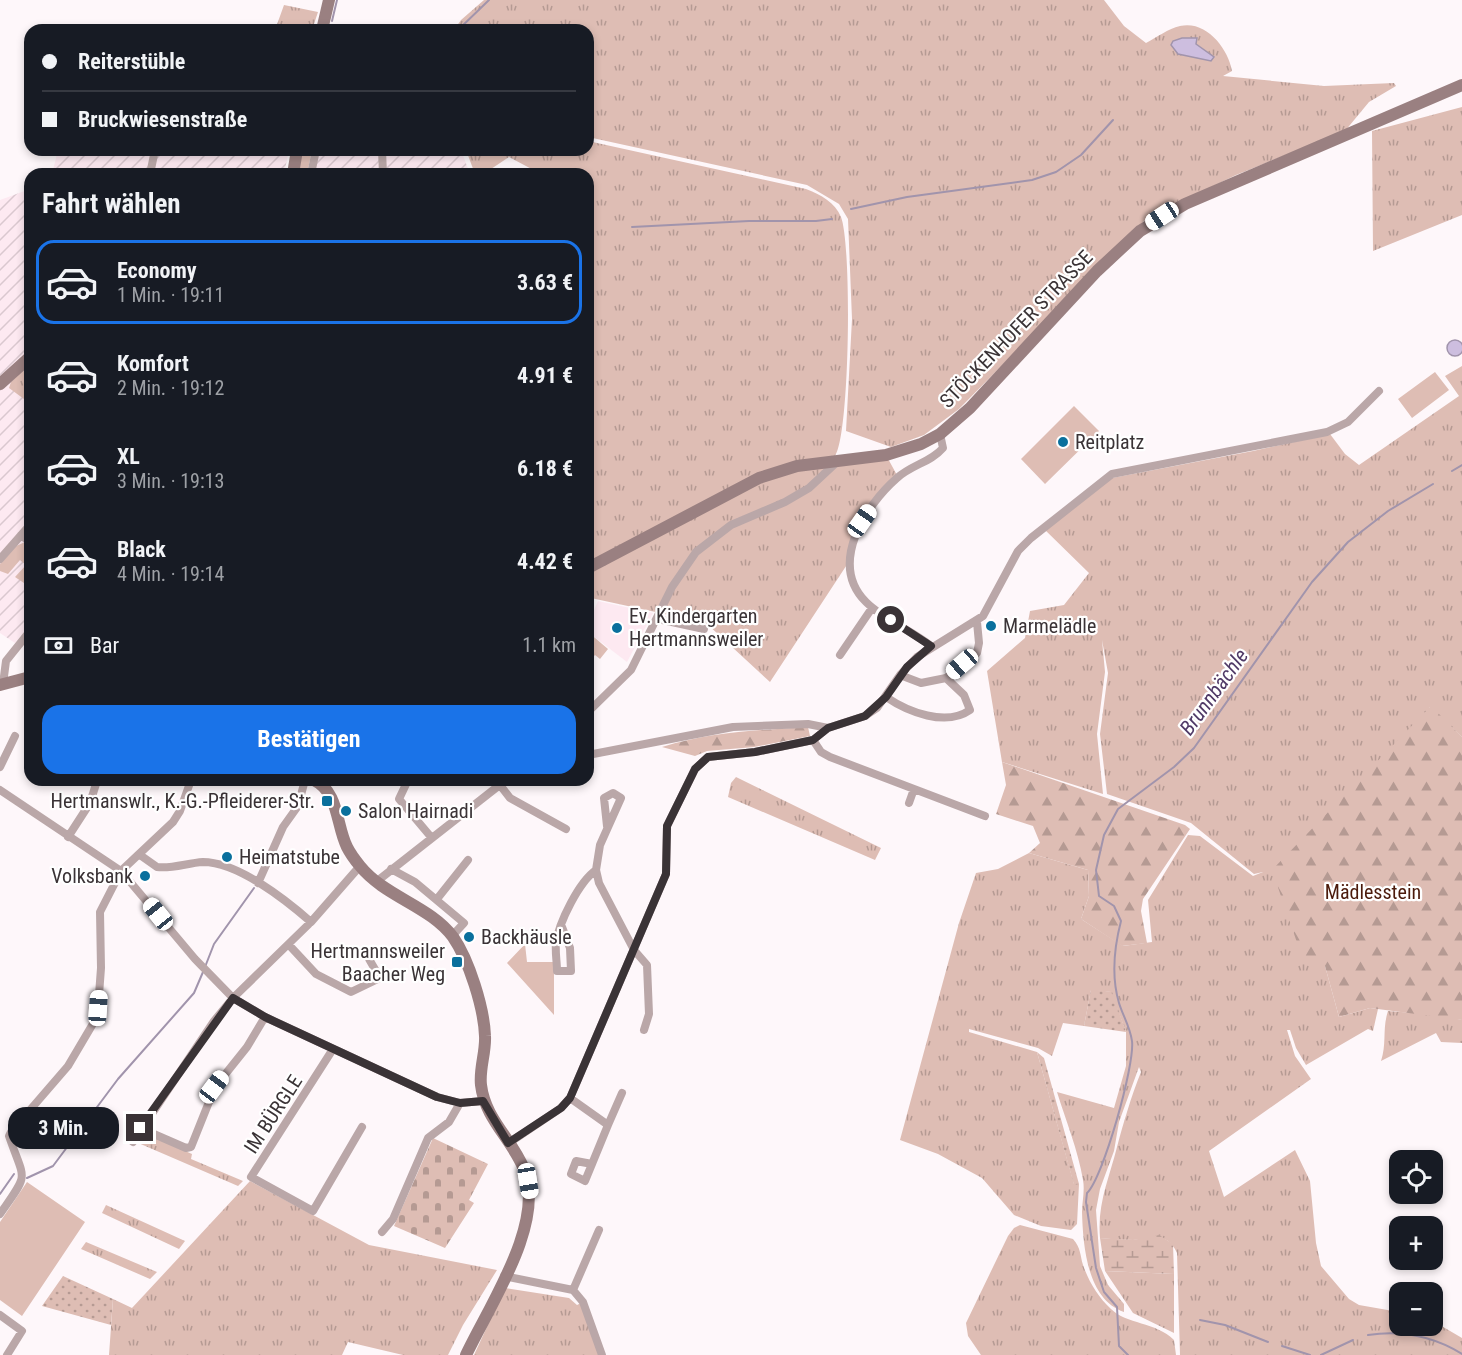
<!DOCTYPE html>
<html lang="de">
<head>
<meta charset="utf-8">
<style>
  :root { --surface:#171b24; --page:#242831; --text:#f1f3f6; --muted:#9ea1a6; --line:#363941; --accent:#1a73e8 }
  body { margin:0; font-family:"Roboto Condensed",sans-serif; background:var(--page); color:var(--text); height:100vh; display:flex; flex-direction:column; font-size:22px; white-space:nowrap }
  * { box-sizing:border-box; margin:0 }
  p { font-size:20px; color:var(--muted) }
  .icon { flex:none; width:33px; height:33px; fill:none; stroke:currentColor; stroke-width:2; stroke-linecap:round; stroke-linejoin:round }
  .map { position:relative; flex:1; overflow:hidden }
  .drawer { position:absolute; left:24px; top:168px; width:570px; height:618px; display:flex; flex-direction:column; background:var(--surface); border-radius:18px; box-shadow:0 3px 9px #0003 }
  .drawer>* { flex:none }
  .hud { position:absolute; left:24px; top:24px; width:570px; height:132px; border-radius:18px; box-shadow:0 3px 9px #0003; display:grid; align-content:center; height:132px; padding:0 18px; background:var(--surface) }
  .tools { position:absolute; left:1389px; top:1150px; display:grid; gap:12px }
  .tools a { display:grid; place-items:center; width:54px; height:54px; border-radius:12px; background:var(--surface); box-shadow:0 3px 9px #0003; font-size:30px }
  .end { position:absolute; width:27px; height:27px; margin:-14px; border:8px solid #3a3336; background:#fff; box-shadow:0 0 0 3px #fff }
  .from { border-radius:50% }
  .bubble { position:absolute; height:42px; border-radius:18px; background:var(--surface); box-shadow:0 3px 9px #0003; font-size:20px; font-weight:700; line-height:42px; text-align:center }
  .car { position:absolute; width:18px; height:36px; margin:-18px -9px; border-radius:8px; box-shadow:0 0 4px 2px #0007; background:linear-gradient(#fff 24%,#345 0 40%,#fff 0 76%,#345 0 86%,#fff 0) }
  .hud b { display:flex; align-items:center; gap:21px; height:57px; font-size:22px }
  .hud b+b { border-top:2px solid var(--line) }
  .hud i { width:15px; height:15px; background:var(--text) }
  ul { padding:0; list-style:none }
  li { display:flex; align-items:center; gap:18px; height:84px; margin:0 12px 9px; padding:0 6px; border:3px solid transparent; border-radius:18px }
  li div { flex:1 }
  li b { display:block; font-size:22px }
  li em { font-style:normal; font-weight:700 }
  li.current { border-color:var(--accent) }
  li>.icon { width:54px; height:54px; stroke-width:1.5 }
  h2 { padding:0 18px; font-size:27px; line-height:72px }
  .pay { display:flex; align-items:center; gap:15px; height:66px; padding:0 18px; font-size:22px }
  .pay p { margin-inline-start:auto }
  .cta { display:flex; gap:12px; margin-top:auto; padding:12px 18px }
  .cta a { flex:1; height:69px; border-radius:18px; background:var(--accent); color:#fff; font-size:24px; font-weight:700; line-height:69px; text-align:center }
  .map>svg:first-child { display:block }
  .built { fill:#fde9f1 }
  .industrial { fill:url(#industrial-furrows) }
  .grass { fill:url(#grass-tufts) }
  .forest { fill:url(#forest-firs) }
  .wetland { fill:url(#wetland-marsh) }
  .cemetery { fill:url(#cemetery-stones) }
  .park { fill:#debdb4 }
  .garden { fill:url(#garden-dots) }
  .water { fill:#cdbedf; stroke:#a194ac; stroke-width:1.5 }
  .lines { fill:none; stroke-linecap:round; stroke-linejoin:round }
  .stream { stroke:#a194ac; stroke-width:2 }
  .street { stroke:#baa7a8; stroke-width:8 }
  .secondary { stroke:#9a8081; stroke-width:12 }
  .route { stroke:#3a3336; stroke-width:8 }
  .poi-dot { fill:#0a709d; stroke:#fff; stroke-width:2 }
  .labels { text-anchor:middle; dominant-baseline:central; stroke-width:4.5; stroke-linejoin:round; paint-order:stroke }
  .street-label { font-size:20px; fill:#3a3336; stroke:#fff }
  .poi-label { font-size:20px; fill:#3a3336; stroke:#fff; text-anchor:start }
  .park-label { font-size:20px; fill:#4b1a0b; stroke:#fff }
  .water-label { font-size:21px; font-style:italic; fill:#503a67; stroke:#fff }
</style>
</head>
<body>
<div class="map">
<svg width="1462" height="1355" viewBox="0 0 1462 1355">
  <defs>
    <pattern id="industrial-furrows" width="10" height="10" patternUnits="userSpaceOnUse" patternTransform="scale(1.5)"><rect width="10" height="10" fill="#fde9f1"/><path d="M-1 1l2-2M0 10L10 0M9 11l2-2" fill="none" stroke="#dac8cf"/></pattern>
    <pattern id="grass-tufts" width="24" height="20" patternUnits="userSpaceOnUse" patternTransform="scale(1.5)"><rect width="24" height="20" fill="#debdb4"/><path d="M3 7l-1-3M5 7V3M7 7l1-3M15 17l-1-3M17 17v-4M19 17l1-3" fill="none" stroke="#b59a93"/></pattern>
    <pattern id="forest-firs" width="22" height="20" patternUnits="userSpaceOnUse" patternTransform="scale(1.5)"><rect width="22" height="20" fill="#debdb4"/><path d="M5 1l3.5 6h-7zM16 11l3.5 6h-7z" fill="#b59a93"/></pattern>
    <pattern id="wetland-marsh" width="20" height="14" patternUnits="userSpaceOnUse" patternTransform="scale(1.5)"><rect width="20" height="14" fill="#debdb4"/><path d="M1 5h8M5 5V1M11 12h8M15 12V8" fill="none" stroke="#b59a93"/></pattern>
    <pattern id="cemetery-stones" width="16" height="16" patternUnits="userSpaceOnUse" patternTransform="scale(1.5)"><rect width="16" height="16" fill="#debdb4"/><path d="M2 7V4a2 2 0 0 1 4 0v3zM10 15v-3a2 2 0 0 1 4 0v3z" fill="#b59a93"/></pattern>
    <pattern id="garden-dots" width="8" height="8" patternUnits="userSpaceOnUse" patternTransform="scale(1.5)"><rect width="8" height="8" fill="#debdb4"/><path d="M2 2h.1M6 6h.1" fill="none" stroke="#b59a93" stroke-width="1.8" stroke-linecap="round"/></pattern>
  </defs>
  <rect width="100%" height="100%" fill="#fef7fa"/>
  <!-- built -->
  <path class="built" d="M598 601 653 613 627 662 588 632V624Z"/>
  <!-- industrial -->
  <path class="industrial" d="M58 150H289L284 174H52Z
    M313 150H461L470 174H307Z
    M30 189V625L15 643 0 633V200Z"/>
  <!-- grass -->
  <path class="grass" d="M484 0H1104L1124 26 1146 43C1157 37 1168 29 1180 26 1206 20 1228 48 1232 71L1223 76 1324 86 1394 83 1396 86 1369 102 1345 131 1236 175 1147 218 959 409 924 435 891 447 846 431 852 319 848 219 839 204 807 185 588 137V30H454L461 20Z
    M284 5 318 12 312 30H275Z
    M1462 107V215L1373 251 1372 131Z
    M588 141 806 189C821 195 835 202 841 217 852 245 850 435 835 456L759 478 886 455 898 477 862 521 850 560 770 682 706 623 591 598 588 605V174H541L509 157 491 169 492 174H475L466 150H588Z
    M302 150H312L307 174H297Z
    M1462 366V737L1430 707 1325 966 1339 1017 1370 1008 1378 1009 1373 1031 1368 1029 1306 1065 1296 1048 1290 1030H1287L1295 1056 1311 1079 1209 1151 1224 1197 1295 1150 1310 1181 1316 1243 1321 1266 1349 1299 1359 1305 1399 1312 1400 1326H1432L1433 1321 1462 1338V1355H1180L1177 1253C1167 1231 1153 1239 1133 1240 1122 1240 1111 1239 1100 1238 1097 1204 1109 1179 1117 1147 1124 1121 1131 1097 1141 1072L1139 1067 1119 1122 1114 1151 1100 1189 1096 1210 1100 1266 1108 1285 1124 1304V1312C1087 1299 1083 1246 1082 1212 1082 1202 1085 1191 1083 1180 1078 1150 1066 1121 1057 1092L1114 1108 1126 1066V1032L1111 992 1091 990 1084 1026 1063 1023 1052 1056 1038 1048 969 1029V1032L1037 1052 1074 1184H1079L1077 1224 1071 1230 1041 1226 1014 1215 982 1178 938 1154 900 1140 959 923 976 873 998 869 1029 853 1088 870 1089 896 1081 919 1123 946 1152 942 1148 900 1188 835 1200 836 1253 876 1263 872 1254 874 1191 823 1107 794 1100 734 1108 673 1102 640 1105 672 1097 734 1103 794 1002 762 987 671 1025 638 1030 611 1064 605 1089 573 1043 528 1112 478 1253 451 1330 434 1345 454 1359 465 1459 396 1445 376Z
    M27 367 30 369V397L24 399 9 388 11 382Z
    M25 542 29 544 27 548 30 550V587L15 577 26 565 20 560 8 574 0 571V564L16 546Z
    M736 777 881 848 875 860 728 797 731 783Z
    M1388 1011 1440 1015 1462 1020V1043L1441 1042 1436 1033 1381 1061C1387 1043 1382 1029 1388 1011Z
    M142 1132 192 1154 191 1159 243 1181 238 1186 136 1142Z
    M250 1181 369 1245 497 1270 463 1325 448 1355H403L348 1342 342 1355H109L113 1299 132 1308Z
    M106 1205 185 1241 179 1249 102 1213Z
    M1020 1225 1073 1239C1081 1248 1080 1255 1083 1265 1089 1282 1098 1297 1111 1309 1126 1324 1156 1322 1174 1340L1176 1355H981L968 1336 966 1323 1008 1236 1014 1228Z
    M86 1242 157 1272 150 1279 81 1249Z
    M1105 1271 1174 1274V1333L1133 1313Z
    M505 1288 569 1298 577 1305 583 1302 602 1355H474Z"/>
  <!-- forest -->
  <path class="forest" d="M1431 706 1462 737V1020L1370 1008 1339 1017 1325 966 1302 957 1272 870Z
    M808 727 810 736 754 747 707 751 695 756 662 747C710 732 759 730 808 727Z
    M1002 762 1185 825 1190 829 1143 899 1141 911 1147 943 1122 946 1081 919 1089 896 1088 870 1029 853 1040 843 1033 826 996 814 1006 785Z"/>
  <!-- wetland -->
  <path class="wetland" d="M1159 1235 1173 1244 1174 1274 1105 1271 1100 1238 1133 1240Z"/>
  <!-- cemetery -->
  <path class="cemetery" d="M433 1138 488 1164 469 1200 474 1203 445 1248 394 1226Z"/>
  <!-- park -->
  <path class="park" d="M1435 372 1449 390 1412 418 1398 399Z
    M1074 406 1099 431 1045 484 1021 459Z
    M588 632 608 649 600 659 595 655 588 663Z
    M525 944 527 962H554V1015L507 963Z
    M27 1182 85 1222 22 1316 0 1300V1222Z"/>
  <!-- garden -->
  <path class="garden" d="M1091 989 1112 992 1126 1032 1084 1026Z
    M1037 1052 1044 1058 1079 1184 1074 1185Z
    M63 1276 113 1299 111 1325 42 1306Z"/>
  <!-- water -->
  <path class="water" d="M1182 38H1197L1196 44 1214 57 1211 61 1178 54 1171 45 1173 41Z
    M1447 348a8 8 0 1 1 16 0a8 8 0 1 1-16 0Z"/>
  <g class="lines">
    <!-- stream -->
    <path class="stream" d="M332 21 337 0
      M458 30 489 0
      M851 209 907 197 1032 180 1056 172 1081 155 1113 120
      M632 227 749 221H816L832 219
      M1452 471 1462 465
      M205 967 214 944 254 888
      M27 1178 53 1166 118 1079 194 993 203 972
      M0 1194 14 1174
      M1200 1320 1225 1325 1268 1342
      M1368 1335C1402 1330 1433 1336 1462 1354
      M1282 1346 1310 1355
      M1128 1355 1119 1346 1117 1307 1104 1292 1096 1268 1086 1202 1087 1193C1103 1178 1135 1065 1132 1041 1130 1027 1123 1016 1119 1003 1111 976 1114 948 1121 921L1114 906 1099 896 1096 870 1104 835 1118 809 1174 767 1194 748 1312 582 1348 542 1388 511 1433 484
      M1321 1355 1353 1340"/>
    <!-- street -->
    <path class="street" d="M382 150 383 174
      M150 174 155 150
      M311 174 316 150
      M21 535 30 542
      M0 559 30 525
      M658 619 704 629
      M931 646C911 630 884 620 866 602 828 564 865 506 897 478 911 465 931 462 943 448L940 434
      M840 655 872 608
      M900 675 921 683 946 678 977 653 979 643 977 622
      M3 684 6 661 30 631
      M886 697C908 712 946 727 970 710L964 695 946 678
      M588 712 631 670 672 587 696 552 731 525 785 502 809 488 838 461
      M813 740 821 752 830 757 985 816
      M588 755 733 727 808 724 828 728 865 716 877 708 900 675 917 657 983 616 1018 551 1031 538 1112 474 1327 432 1348 422 1379 391
      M0 767 15 736
      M408 780 399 799 431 837
      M500 785 510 798 566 829
      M0 790 121 871 195 959 233 998 265 1017 437 1097 460 1103 483 1101
      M909 803 914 789
      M607 826 604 798 613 793 621 798 600 845 596 870 599 883 634 950 647 965 649 1014 644 1030
      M68 837 90 803 96 784
      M140 855 157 867C172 869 187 863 203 862 238 862 286 900 311 922
      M391 869 415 882 464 923 452 936
      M376 882 506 780
      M258 883 283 827 298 806 305 780
      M437 899 468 860
      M562 927 570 948 571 971H557C557 962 555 952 556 943 559 922 579 882 596 870
      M289 945 316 974 351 992 380 978 369 959
      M333 1049 251 1177 313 1211 362 1127
      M570 1098 608 1125 585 1181 571 1174 576 1161 592 1164
      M608 1125 622 1093
      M140 1128 186 1148 191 1147 215 1087 247 1047 265 1017
      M133 1142 214 1021 233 998 311 922 360 866
      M509 1143 561 1108 570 1098 666 874 667 826 695 769 708 757 755 752 813 740 828 728
      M0 1214C30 1171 25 1183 9 1136L11 1132 68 1066 94 1022 98 1008 101 968 100 912 121 871 173 822 180 811 191 780
      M382 1232 393 1219 428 1138 449 1122 460 1103
      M504 1276 573 1290
      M573 1290 583 1302 602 1355
      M573 1290 599 1230
      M0 1315 22 1331 7 1355"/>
    <!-- secondary -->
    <path class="secondary" d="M322 30 329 0
      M293 174 297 150
      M0 384 30 357
      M588 568 759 478 797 466 886 455 921 444 940 434 970 408 1097 271 1140 231 1185 204 1462 85
      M0 685 30 677
      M314 780C339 792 336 825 347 847 350 853 355 860 360 866 385 897 430 906 453 937 469 960 484 1008 485 1036 486 1052 479 1069 481 1085 485 1119 512 1139 524 1169 546 1223 489 1306 466 1355"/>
  </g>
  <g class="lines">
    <!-- route -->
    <path class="route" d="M140 1128 233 998 265 1017 437 1097 460 1103 483 1101 508 1143 561 1108 570 1098 666 874 667 826 695 769 708 757 755 752 813 740 828 728 865 716 886 697 907 667 931 646 891 620"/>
  </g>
  <!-- markers -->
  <g class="poi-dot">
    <circle cx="1063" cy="442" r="6"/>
    <circle cx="991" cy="626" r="6"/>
    <circle cx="617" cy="628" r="6"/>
    <rect x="321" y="795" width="12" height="12" rx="3"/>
    <circle cx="346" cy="811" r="6"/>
    <circle cx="227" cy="857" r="6"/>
    <circle cx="145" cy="876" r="6"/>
    <circle cx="469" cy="937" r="6"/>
    <rect x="451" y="956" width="12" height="12" rx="3"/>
  </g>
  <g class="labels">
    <!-- street labels -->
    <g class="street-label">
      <text transform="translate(1016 329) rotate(-46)">STÖCKENHOFER STRASSE</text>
      <text transform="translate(273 1114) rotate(-57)">IM BÜRGLE</text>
    </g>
    <!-- poi labels -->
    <g class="poi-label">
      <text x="1075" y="442">Reitplatz</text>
      <text x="629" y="616">Ev. Kindergarten<tspan x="629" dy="23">Hertmannsweiler</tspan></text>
      <text x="1003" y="626">Marmelädle</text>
      <text x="315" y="801" text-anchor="end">Hertmanswlr., K.-G.-Pfleiderer-Str.</text>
      <text x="358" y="811">Salon Hairnadi</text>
      <text x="239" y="857">Heimatstube</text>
      <text x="133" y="876" text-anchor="end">Volksbank</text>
      <text x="481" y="937">Backhäusle</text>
      <text x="445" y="951" text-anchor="end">Hertmannsweiler<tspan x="445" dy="23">Baacher Weg</tspan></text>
    </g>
    <!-- park labels -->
    <g class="park-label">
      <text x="1373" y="892">Mädlesstein</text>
    </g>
    <!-- water labels -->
    <g class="water-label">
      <text transform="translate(1214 692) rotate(-54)">Brunnbächle</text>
    </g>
  </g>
</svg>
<div class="tools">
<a><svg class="icon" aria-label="locate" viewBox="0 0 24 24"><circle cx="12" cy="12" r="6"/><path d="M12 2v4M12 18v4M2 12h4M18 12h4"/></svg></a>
<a>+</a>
<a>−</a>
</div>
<i class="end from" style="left:891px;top:620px"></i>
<i class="end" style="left:140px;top:1128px"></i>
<div class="bubble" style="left:8px;top:1107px;width:111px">3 Min.</div>
<i class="car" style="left:1162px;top:216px;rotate:237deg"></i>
<i class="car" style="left:862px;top:521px;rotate:35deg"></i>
<i class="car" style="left:962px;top:664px;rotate:229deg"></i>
<i class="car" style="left:158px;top:914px;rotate:321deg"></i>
<i class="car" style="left:98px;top:1008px;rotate:4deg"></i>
<i class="car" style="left:214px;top:1087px;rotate:37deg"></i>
<i class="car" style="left:528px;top:1181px;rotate:171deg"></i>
<div class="hud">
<b><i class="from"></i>Reiterstüble</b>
<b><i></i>Bruckwiesenstraße</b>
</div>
<section class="drawer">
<h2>Fahrt wählen</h2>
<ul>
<li class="current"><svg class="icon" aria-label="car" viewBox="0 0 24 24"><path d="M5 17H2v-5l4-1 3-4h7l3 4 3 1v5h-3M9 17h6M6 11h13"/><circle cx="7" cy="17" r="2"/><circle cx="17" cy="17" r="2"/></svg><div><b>Economy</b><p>1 Min. · 19:11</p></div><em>3.63 €</em></li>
<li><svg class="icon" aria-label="car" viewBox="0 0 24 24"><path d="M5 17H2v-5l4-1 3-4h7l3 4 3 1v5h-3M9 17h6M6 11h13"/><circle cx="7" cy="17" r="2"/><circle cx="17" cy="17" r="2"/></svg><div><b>Komfort</b><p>2 Min. · 19:12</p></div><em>4.91 €</em></li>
<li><svg class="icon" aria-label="car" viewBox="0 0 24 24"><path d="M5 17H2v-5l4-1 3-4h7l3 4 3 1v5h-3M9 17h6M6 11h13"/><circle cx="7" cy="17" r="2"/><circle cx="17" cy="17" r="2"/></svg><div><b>XL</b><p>3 Min. · 19:13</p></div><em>6.18 €</em></li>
<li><svg class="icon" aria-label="car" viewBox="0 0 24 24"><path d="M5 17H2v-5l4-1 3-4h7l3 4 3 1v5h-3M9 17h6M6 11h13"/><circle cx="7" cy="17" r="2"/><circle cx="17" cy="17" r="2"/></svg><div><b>Black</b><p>4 Min. · 19:14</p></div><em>4.42 €</em></li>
</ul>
<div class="pay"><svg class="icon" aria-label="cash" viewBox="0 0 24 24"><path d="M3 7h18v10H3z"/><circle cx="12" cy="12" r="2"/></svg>Bar<p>1.1 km</p></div>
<div class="cta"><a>Bestätigen</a></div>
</section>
</div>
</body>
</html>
